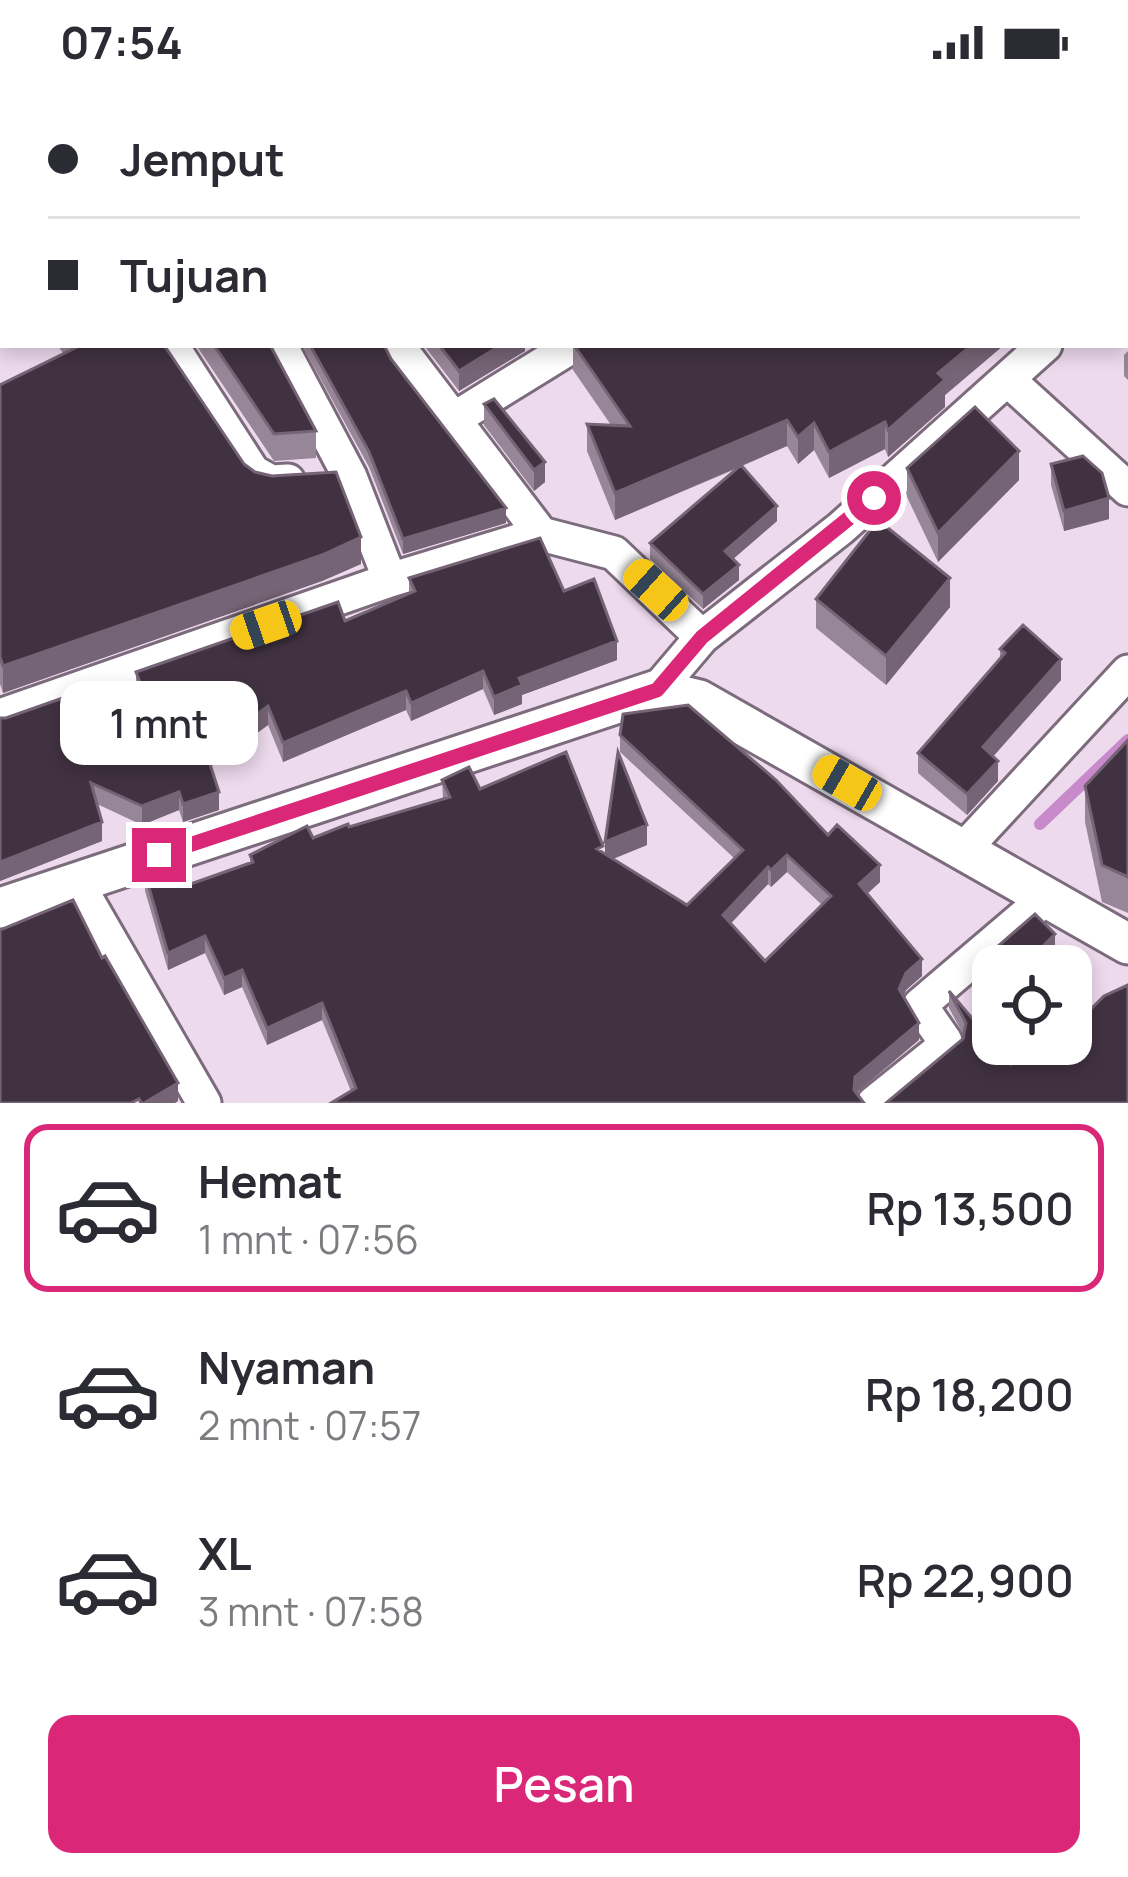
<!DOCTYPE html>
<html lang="id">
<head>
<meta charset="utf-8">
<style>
  :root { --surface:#fff; --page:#f7f7f7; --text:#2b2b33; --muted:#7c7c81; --line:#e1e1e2; --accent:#db2777 }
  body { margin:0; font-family:Manrope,sans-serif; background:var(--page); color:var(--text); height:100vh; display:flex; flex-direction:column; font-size:45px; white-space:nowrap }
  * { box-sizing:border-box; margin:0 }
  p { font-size:39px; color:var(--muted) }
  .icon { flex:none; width:66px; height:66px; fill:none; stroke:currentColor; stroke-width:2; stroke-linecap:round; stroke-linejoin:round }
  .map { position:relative; height:1019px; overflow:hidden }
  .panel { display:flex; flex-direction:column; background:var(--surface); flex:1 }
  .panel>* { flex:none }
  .guide { position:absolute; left:0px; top:0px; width:1128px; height:264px; box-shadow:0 6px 18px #0003; display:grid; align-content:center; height:264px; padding:0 48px; background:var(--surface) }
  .controls { position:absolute; left:972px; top:861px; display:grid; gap:24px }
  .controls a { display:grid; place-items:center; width:120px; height:120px; border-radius:24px; background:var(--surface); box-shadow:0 6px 18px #0003; font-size:60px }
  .end { position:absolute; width:54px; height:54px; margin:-27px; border:15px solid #db2777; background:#fff; box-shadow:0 0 0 6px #fff }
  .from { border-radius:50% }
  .bubble { position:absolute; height:84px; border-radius:24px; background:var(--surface); box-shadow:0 6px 18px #0003; font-size:39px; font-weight:600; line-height:84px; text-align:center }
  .car { position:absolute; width:36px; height:72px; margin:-36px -18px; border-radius:15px; box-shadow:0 0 9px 3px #0007; background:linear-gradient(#f5c518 24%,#345 0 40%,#f5c518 0 76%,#345 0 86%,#f5c518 0) }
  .guide b { display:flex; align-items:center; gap:42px; height:114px; font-size:45px }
  .guide b+b { border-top:3px solid var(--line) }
  .guide i { width:30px; height:30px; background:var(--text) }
  ul { padding:21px 0 0; list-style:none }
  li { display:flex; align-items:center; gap:36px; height:168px; margin:0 24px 18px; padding:0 24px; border:6px solid transparent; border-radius:24px }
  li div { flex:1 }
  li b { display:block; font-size:45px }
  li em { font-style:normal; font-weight:600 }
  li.selected { border-color:var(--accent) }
  li>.icon { width:108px; height:108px; stroke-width:1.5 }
  .action { display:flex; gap:24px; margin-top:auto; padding:24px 48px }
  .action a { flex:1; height:138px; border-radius:24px; background:var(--accent); color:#fff; font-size:48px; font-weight:600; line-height:138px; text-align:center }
  .status { display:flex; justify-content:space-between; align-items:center; height:84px; padding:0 60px; background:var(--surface); direction:ltr }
  .status svg { height:33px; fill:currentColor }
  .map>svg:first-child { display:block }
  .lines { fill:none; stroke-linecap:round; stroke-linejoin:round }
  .stream { stroke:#c88acb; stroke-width:12 }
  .minor-casing { stroke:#7c6b7d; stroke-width:39 }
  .tertiary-casing { stroke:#7c6b7d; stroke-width:45 }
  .minor { stroke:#fff; stroke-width:33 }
  .tertiary { stroke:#fff; stroke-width:39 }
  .wall { fill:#978697; fill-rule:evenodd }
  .shaded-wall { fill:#756475 }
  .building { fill:#413241; stroke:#756475; stroke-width:3; fill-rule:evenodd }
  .route { stroke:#db2777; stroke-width:15 }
</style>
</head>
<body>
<div class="status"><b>07:54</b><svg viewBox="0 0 49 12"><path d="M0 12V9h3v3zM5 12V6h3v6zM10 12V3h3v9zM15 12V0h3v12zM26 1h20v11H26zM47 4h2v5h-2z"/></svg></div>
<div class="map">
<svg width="1128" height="1019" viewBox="0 0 1128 1019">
  <rect width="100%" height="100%" fill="#eddaed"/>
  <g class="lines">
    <!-- stream -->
    <path class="stream" d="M1125 10H1128
      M1040 740 1128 656"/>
    <defs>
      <path id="minor" d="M151 0 152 3
        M1125 189 1128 187
        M171 261 253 388 271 398 288 397
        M280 261 350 393 390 496
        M397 261 541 450
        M1007 295 1128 405
        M454 335 574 261
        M657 606 702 553 841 444 1045 261
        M0 632 390 496 541 450 614 469 702 553
        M964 765 1128 588
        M77 799 204 1019
        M874 1019 945 962V957L920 921 1047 813"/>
      <path id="tertiary" d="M0 824 657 606 699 616 1128 860"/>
    </defs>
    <!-- minor casing -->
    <use href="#minor" class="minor-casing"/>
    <!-- tertiary casing -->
    <use href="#tertiary" class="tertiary-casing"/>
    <!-- minor -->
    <use href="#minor" class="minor"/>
    <!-- tertiary -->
    <use href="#tertiary" class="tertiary"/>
  </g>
  <!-- wall -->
  <path class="wall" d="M333 0H589V3H335Z
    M659 0H1038L1095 3H661Z
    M57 261H164L244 380 361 480 322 497 3 609 0 600V301L64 270Z
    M196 261H270L316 347V374L274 377Z
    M302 261H384L391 275 506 439 403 470 369 383Z
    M426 261H525V267L459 307 426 264Z
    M573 261H1004L945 311V323L888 373 885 365 829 394 814 366 798 380 787 362 742 382 777 437 733 475 739 496 703 525 650 475V459L738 384 615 436 587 367V340L611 341 573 286Z
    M1128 267V296L1124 292V271Z
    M484 320 545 398 534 407 484 341Z
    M1051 380 1109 435 1064 447 1051 401Z
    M907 384 1019 396 938 478 907 413Z
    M409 494 564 507 617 576 522 611V620L494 631 483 605 411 637 406 626 283 678 268 641 210 683 219 726 183 738 179 726 142 741 97 720 102 757 0 797V634L108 643 146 633 136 607V588L345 537 409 509Z
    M816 515 950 523 886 601 816 544Z
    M1000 565 1061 596 993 672 998 697 967 731 918 689V669L1000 575Z
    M620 651 828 751 880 798 867 810 922 892 906 906 903 912 919 956 351 1007 322 936 267 961 242 903 224 911 205 869 168 886 145 807V790L185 802 250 779V771L443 715 442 696 480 705 605 770 647 761 613 775 687 821 734 774 620 668ZM787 788 822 821 765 877 730 839 768 800 771 803Z
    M1128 656V829L1102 818 1085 738V702Z
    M990 869 1055 870 1044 882H993V892L990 889Z
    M949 907 1011 980 1089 927 1128 1019H886L963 955 964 952 949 924Z"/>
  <!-- shaded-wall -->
  <path class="shaded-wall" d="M30 0H66V3H23Z
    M503 0H527V3H497Z
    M1128 129V156L1125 158V131Z
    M3 189V215L0 217V190Z
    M501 261H525V267L459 307V287Z
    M972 261H1004L945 311V323L888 373V346L938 289Z
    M787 336V362L615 436V409Z
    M885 338V365L829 394V368Z
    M814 339V366L798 380V353Z
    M1019 367V396L938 478V449Z
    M545 378V398L534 407V386Z
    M1109 414V435L1064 447V427Z
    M777 422V437L725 482V467Z
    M506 424V439L403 470V455Z
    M361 453V480L322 497 3 609V582Z
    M739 481V496L703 525V510Z
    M950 494V523L886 601V572Z
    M617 557V576L522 611V620L494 631V613L519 594Z
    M1061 575V596L983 684V663Z
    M483 587V605L411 637V619Z
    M406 607V626L283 678V659Z
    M268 622V641L206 686V668Z
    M998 677V697L967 731V710Z
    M179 708V726L142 741V722Z
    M219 708V726L183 738V720Z
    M102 738V757L0 797V778Z
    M647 741V761L605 778V758Z
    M787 771V788L771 803V786Z
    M880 781V798L859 817V800Z
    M768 783V800L723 848V831Z
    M1055 850V870L1044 882H1023Z
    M205 852V869L168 886V869Z
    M922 875V892L906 906 899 922V905L906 889Z
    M242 886V903L224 911V894Z
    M322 919V936L267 961V944Z
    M919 939V956L855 1010 854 1019 855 993Z
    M178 999V1017L175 1019H144Z"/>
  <!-- building -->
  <path class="building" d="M0 0H30L23 3H3V129L0 130Z
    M220 0H278L279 3H222Z
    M346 0H503L497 3H348Z
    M539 0H575L572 3H541Z
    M676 0H1038L1095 3H678Z
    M1125 18 1128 22V129L1125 131Z
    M0 142 3 148V189L0 190Z
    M76 261H164L244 380 255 388 272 392 336 388 361 453 322 471 3 582 0 573V301L77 263Z
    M214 261H270L316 347 274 350Z
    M310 261H384L391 275 506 424 403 455 369 368Z
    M439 261H501L459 287Z
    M574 261H972L938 289 945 296 888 346 885 338 829 368 814 339 798 353 787 336 615 409 587 340 630 342Z
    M494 315 545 378 534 386 484 320Z
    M975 323 1019 367 938 449 907 384Z
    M1083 372 1102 389 1109 414 1064 427 1051 380Z
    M741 381 777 422 725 467 739 481 703 510 650 459Z
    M878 436 950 494 886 572 816 515Z
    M540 454 564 507 594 495 617 557 519 594 522 601 494 613 483 587 411 619 406 607 283 659 268 622 206 668 219 708 183 720 179 708 142 722 91 699 102 738 0 778V634H6L74 610 81 641 108 643 153 632 136 588 338 518 345 537 415 507 409 494Z
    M1023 541 1061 575 983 663 998 677 967 710 918 669 1005 569 1000 565Z
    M688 621 776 696 828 751 837 741 880 781 859 800 922 875 906 889 899 905 919 939 855 993 854 1006 864 1019H331L356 1004 322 919 267 944 242 886 224 894 205 852 168 869 145 790 178 778 185 802 253 778 250 771 307 742 313 754 348 740 349 743 450 713 442 696 469 683 480 705 566 668 603 762 597 765 687 821 743 766 620 651 623 630ZM787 771 831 812 765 877 723 831 768 783 771 786Z
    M1128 656V793L1102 781 1085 702Z
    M618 668 647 741 605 758Z
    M73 816 102 874 105 872 178 999 144 1019H141L139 1015 131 1019H0V846Z
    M1035 830 1055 850 1023 882H1003L990 869Z
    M1128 901V1019H886L963 955 966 939 949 907 1011 980 1031 960H1071V934L1084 922 1089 927 1104 912Z"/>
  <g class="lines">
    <!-- route -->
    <path class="route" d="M159 771 657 606 702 553 874 414"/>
  </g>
</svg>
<div class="controls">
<a><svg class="icon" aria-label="locate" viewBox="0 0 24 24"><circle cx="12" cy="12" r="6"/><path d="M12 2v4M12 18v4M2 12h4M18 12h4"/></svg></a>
</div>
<i class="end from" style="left:874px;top:414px"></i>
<i class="end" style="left:159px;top:771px"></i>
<div class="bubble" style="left:60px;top:597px;width:198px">1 mnt</div>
<i class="car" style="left:656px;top:506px;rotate:312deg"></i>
<i class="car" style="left:266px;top:541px;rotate:251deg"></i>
<i class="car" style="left:847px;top:699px;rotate:300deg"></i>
<div class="guide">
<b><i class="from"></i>Jemput</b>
<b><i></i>Tujuan</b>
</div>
</div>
<section class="panel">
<ul>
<li class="selected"><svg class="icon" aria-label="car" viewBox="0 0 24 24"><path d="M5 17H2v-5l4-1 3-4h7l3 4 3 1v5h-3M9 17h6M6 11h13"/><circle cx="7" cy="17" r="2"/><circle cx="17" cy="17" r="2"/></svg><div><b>Hemat</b><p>1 mnt · 07:56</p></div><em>Rp 13,500</em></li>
<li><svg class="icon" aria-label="car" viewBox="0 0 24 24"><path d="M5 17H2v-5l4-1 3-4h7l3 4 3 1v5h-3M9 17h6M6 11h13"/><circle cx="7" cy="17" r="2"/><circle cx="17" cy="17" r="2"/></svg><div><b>Nyaman</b><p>2 mnt · 07:57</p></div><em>Rp 18,200</em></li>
<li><svg class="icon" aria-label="car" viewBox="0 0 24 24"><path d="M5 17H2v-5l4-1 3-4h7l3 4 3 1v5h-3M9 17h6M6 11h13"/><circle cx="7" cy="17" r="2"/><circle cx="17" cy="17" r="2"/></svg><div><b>XL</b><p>3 mnt · 07:58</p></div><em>Rp 22,900</em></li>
</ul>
<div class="action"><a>Pesan</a></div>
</section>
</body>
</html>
